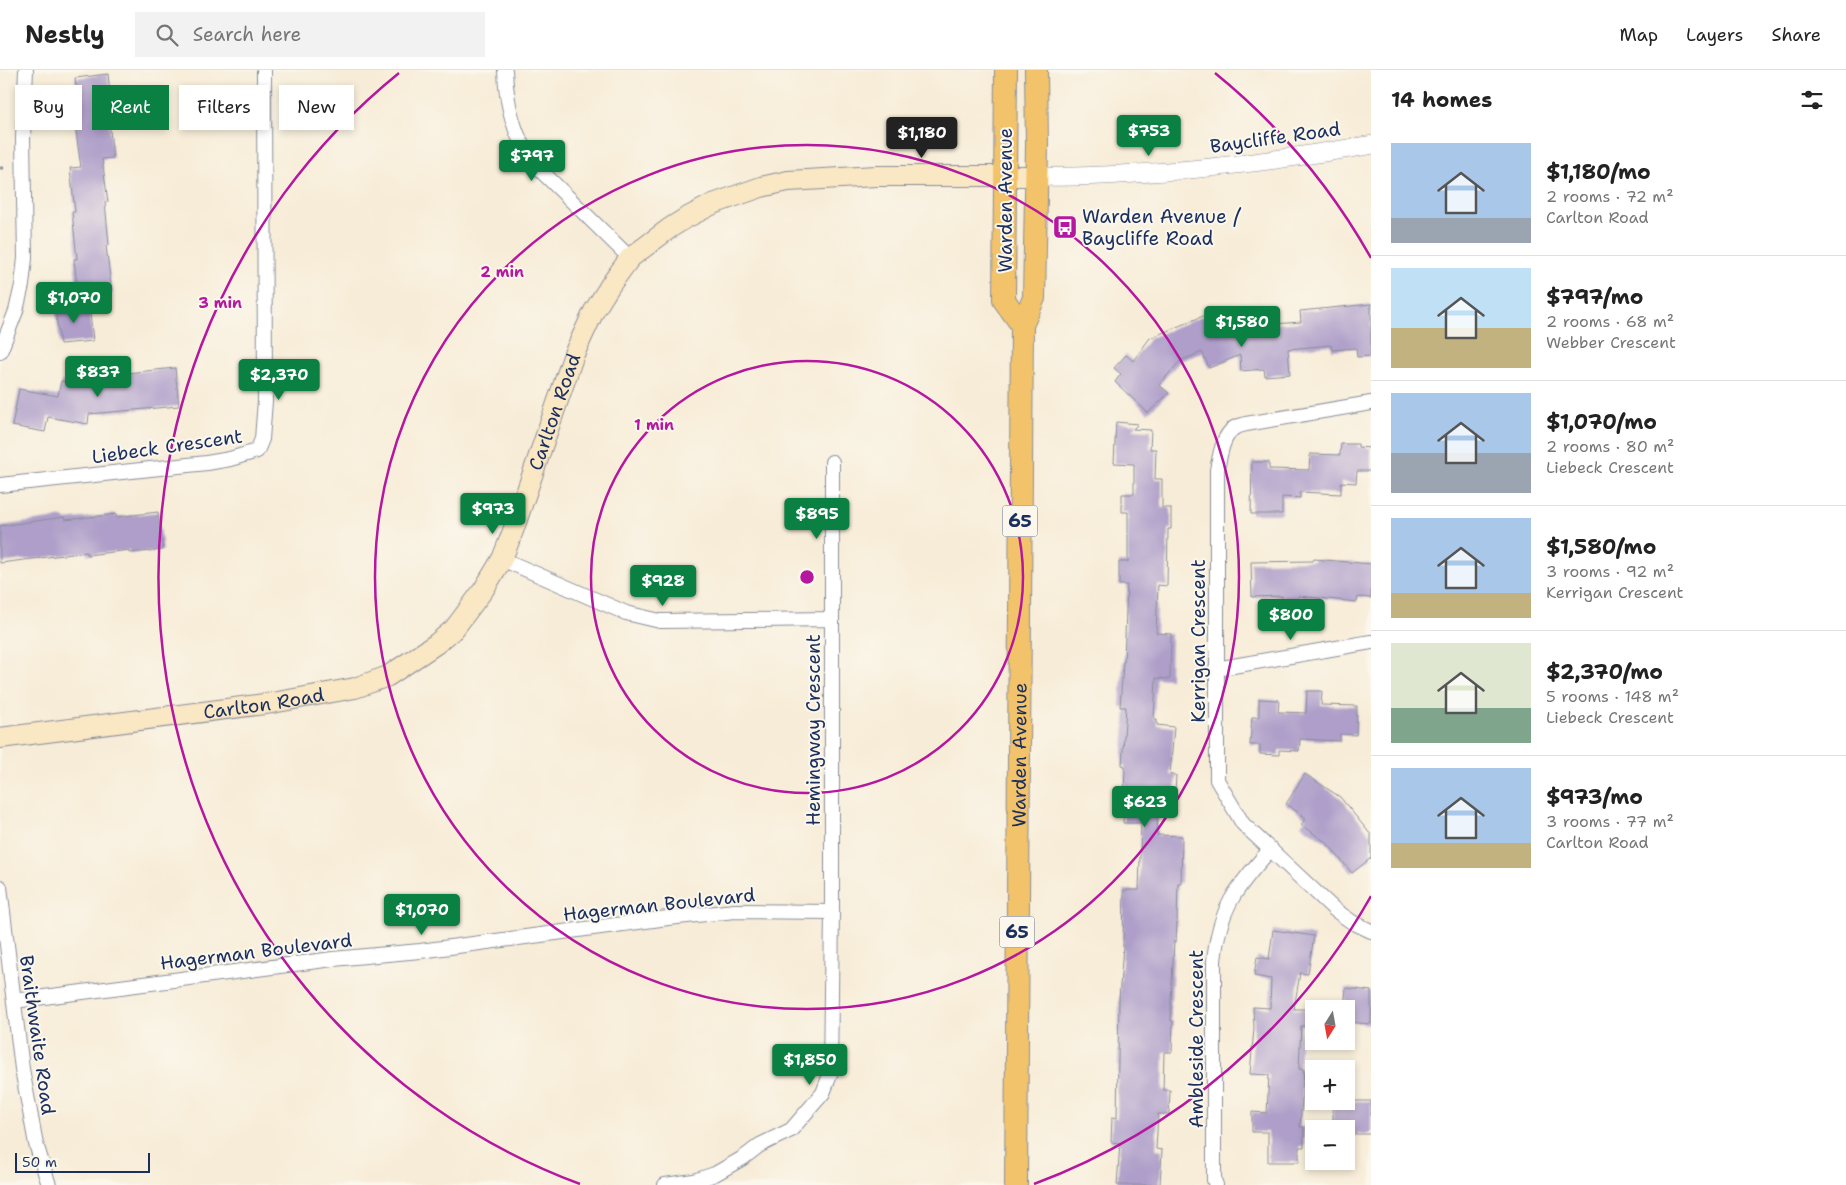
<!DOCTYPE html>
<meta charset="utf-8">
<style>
:root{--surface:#fff;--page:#f2f2f2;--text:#222;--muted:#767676;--line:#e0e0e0;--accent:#0b8043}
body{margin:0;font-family:"Shantell Sans",sans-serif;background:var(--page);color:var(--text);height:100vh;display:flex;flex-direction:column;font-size:19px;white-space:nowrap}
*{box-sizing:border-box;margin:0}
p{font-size:16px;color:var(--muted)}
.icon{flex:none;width:28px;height:28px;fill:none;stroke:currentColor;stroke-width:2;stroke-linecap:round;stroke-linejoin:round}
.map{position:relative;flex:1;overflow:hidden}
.side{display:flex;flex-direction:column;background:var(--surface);width:475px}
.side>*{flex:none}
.top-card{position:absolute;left:15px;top:15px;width:475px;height:45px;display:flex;gap:10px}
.needle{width:32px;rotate:191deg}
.controls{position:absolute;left:1305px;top:930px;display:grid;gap:10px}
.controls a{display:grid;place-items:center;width:50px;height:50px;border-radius:0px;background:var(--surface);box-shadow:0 2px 8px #0003;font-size:25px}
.scale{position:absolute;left:15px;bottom:12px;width:135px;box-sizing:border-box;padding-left:5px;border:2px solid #1b2f5e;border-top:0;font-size:14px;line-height:18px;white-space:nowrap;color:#1b2f5e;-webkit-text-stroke:4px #fbf7ec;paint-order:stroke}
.price{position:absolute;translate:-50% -42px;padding:0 11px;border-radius:5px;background:var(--accent);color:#fff;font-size:16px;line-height:32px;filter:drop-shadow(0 1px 2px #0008)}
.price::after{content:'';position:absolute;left:50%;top:30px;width:15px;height:11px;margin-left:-8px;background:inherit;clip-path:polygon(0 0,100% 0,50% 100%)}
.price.on{background:#222;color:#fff}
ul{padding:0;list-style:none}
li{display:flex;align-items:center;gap:15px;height:125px;padding:0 20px}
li+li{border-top:1px solid var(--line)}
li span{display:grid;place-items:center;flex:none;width:140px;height:100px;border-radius:0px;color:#555}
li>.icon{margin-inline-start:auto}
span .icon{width:60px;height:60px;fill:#fffc;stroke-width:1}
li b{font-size:21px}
h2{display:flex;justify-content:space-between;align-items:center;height:60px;padding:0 20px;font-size:21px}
.tag{padding:0 18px;border-radius:0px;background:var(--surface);box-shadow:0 2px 8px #0003;font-size:18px;line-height:45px}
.tag.on{background:var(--accent);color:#fff}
header{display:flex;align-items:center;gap:30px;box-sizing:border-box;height:70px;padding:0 25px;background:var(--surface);border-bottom:1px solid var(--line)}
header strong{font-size:24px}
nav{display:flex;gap:28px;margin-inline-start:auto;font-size:18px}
.search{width:350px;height:45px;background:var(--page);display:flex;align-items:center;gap:12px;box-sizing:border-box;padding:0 18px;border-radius:0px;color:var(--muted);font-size:19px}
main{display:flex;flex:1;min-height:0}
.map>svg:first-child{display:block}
.building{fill:#ae9ec9}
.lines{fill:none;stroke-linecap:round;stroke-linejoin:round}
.minor-casing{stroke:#898e9a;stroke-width:16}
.tertiary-casing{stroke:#898e9a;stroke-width:19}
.secondary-casing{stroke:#898e9a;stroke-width:22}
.primary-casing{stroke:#898e9a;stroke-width:24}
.path{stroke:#898e9a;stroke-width:3;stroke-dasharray:4 4;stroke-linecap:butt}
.minor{stroke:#fff;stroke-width:14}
.tertiary{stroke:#fff;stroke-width:18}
.secondary{stroke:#fae7c3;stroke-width:20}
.primary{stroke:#f2c36a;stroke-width:22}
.ring{fill:none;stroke:#b5179e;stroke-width:2.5}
.labels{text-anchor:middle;stroke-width:4;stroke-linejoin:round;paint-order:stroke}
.shield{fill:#fbf7ec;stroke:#5e6b89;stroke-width:1}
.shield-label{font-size:18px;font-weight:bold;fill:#1b2f5e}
.street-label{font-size:19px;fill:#1b2f5e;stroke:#fbf7ec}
.poi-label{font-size:19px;fill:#1b2f5e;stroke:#fbf7ec;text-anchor:start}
.centre{fill:#b5179e;stroke:#fbf7ec;stroke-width:2.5}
.ring-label{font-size:15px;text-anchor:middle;font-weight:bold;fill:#b5179e;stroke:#fbf7ec;stroke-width:4;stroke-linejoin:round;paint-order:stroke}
</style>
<header>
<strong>Nestly</strong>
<div class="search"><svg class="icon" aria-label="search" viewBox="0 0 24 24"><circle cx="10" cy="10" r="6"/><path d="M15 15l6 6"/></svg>Search here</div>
<nav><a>Map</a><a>Layers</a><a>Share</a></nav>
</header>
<main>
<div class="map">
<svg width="1371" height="1115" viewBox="0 0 1371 1115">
<rect width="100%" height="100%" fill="#fbf7ec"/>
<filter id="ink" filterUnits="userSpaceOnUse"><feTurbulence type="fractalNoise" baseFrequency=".02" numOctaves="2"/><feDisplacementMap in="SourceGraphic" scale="10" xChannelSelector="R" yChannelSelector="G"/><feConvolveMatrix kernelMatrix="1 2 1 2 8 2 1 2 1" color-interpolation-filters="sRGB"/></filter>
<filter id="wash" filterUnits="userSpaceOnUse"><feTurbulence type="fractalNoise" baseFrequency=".0096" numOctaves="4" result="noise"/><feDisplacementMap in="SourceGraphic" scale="20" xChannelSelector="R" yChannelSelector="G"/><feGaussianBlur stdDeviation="1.12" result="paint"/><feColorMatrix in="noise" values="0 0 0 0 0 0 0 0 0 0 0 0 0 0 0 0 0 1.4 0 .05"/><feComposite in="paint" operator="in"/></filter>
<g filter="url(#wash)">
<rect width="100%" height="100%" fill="#f7ecd7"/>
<g id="blocks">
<path class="building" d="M108,4L112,41L108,42L113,88L102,89L108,132H105L109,175L106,176L112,223L78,226L74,189H77L72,142H75L70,98L81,97L75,55L80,54L75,8Z
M89,233L93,271L60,274L55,237Z
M1371,234V286L1357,287L1356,278L1332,280L1331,275L1288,279L1290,304L1265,306L1264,299L1241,301L1240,285L1209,298L1202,282L1180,291L1159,315L1169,323L1148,343L1115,312L1121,304L1114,298L1126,285L1133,291L1150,268L1208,244L1216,262L1261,259L1260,255L1301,252L1300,241Z
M175,298L179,336L89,344L88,354L48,347L45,362L12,356L19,319L58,326L61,311L99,318L98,306Z
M1116,352L1138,354L1133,359L1151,360L1150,379H1156L1155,409H1162V438H1171V459H1168L1167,516L1158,515L1156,563L1171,564L1170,609L1156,608L1154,649H1157V655L1174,657L1170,705H1176L1175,724L1159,723L1157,765L1182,766L1181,813H1178L1177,851L1176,871H1174L1171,932V951H1173L1172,982H1164L1163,1020H1170L1169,1044H1158L1156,1079L1162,1080L1160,1115H1117L1120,1073L1111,1072L1112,1047L1117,1048L1119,930L1123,876L1124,820H1139L1141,753H1123L1125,696L1122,695L1126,637H1120L1123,592H1124L1127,515H1119V492H1128V442H1122V424H1134V394L1114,393Z
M1341,374H1358V377L1371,378V401H1357L1356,413L1341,412V424L1300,422V428L1282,427V444H1251L1252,392H1269V399L1309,400L1310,384L1340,385Z
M158,442L163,480L129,483V480L87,485V482L0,493V456L64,447L65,450L116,444V447Z
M1314,489L1371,494V528L1358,527L1357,532L1298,526V542H1282V526L1252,527L1251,492L1313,491Z
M1307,621H1322L1321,635L1357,636L1356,665L1340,664V671L1300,669L1299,681L1279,680V685L1260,684V675H1250L1252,647H1259V629L1279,630L1278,642L1306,643Z
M1305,704L1340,727L1371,765V788L1352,803L1326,772L1301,755L1306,748L1286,734Z
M1273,860L1314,866L1308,904L1300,903L1294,939H1307V956H1301L1299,999L1304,1000L1300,1057H1304V1077H1299V1092H1268V1062H1252V1042L1267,1043L1269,1005L1250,1004L1254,958L1253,937L1270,938L1271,909L1254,906L1257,887L1269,889Z
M1346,918L1371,921V954L1346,952V939H1344Z
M1333,1031H1371V1064H1346V1059H1333Z"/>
</g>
</g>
<g filter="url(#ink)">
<use href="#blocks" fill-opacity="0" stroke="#898e9a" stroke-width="1"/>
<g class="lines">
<defs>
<path id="minor" d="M505,0C506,32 514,65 532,92L630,188
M0,282L16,241L22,215L25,188L23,68L26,0
M1371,333L1246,354C1243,355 1237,356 1234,358C1222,367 1220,386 1217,400V710L1243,754L1335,840L1352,852L1371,861
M0,415L207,393L230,389L257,381L262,369L265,331L264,0
M502,489L626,543L660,551L831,549
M1216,599L1371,572
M0,817L22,999L36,1074L49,1115
M14,931L333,889L420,881L668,848L735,841L832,842
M665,1115L694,1111L715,1104L743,1088L760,1075L791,1060L823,1023L830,1005L832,842V392
M1216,1115L1214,1110V891C1219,839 1236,817 1271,779"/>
<path id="tertiary" d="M1036,106C1066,108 1097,106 1128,104C1210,100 1290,88 1371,75"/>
<g id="secondary">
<path id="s1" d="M0,668L272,633L355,618L388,606L436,574L454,559L484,519L502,489L513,461L574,284L594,241L611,214L630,188L670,158L686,148L713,134L761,117L788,111L876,106H1036"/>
</g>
<g id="primary">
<path d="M1006,0L1004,230L1022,255"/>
<path id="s2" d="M1016,1115L1022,255L1034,228L1037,75L1036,0"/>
</g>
</defs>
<use href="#minor" class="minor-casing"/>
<use href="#tertiary" class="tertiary-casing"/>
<use href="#secondary" class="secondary-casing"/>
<use href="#primary" class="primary-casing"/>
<path class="path" d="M0,98H8"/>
<use href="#minor" class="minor"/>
<use href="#tertiary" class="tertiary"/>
<use href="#secondary" class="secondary"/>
<use href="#primary" class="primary"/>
</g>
</g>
<g class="ring">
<circle cx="807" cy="507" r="216"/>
<circle cx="807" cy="507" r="432"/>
<path d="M1371 826A648 648 0 0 1 1034 1114M580 1114A648 648 0 0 1 399 3M1215 3A648 648 0 0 1 1371 188"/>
</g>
<defs>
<symbol id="bus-square" viewBox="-11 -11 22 22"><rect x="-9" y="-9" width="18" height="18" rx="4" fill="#b5179e" stroke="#fbf7ec"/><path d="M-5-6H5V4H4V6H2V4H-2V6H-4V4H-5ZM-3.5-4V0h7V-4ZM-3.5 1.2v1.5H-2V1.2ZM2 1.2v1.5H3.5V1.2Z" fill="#fff"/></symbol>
</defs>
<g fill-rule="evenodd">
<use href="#bus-square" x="1051" y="143" width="28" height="28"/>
</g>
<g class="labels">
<g class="shield">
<rect x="1002.5" y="435.5" width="35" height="31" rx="4"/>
<rect x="999.5" y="846.5" width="35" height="31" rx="4"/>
</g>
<g class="shield-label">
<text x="1020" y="457">65</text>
<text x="1017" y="868">65</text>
</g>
<g class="street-label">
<text transform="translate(1275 67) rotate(-8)" y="7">Baycliffe Road</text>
<text transform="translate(1005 130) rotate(-90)" y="7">Warden Avenue</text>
<text dy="7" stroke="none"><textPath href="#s1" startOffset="716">Carlton Road</textPath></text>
<text transform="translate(167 376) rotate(-8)" y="7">Liebeck Crescent</text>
<text transform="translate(1198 571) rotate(-90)" y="7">Kerrigan Crescent</text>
<text dy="7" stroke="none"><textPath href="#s1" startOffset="266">Carlton Road</textPath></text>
<text transform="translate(813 660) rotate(-90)" y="7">Hemingway Crescent</text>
<text dy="7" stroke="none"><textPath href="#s2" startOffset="430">Warden Avenue</textPath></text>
<text transform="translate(659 834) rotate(-6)" y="7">Hagerman Boulevard</text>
<text transform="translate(256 881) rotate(-7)" y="7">Hagerman Boulevard</text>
<text transform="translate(38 965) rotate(82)" y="7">Braithwaite Road</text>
<text transform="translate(1196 969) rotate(-90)" y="7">Ambleside Crescent</text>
</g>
<g class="poi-label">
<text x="1082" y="153">Warden Avenue /<tspan x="1082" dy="22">Baycliffe Road</tspan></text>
</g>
</g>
<circle cx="807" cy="507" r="8" class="centre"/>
<g class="ring-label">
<text x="502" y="207">2 min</text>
<text x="220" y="238">3 min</text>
<text x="654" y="360">1 min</text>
</g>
</svg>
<div class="controls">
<a><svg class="needle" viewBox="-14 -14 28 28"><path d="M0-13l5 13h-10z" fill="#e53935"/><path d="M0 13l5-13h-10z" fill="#767676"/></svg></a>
<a>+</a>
<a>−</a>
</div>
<div class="scale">50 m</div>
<b class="price" style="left:1149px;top:87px">$753</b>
<b class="price on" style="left:922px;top:89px">$1,180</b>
<b class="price" style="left:532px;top:112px">$797</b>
<b class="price" style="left:74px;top:254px">$1,070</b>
<b class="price" style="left:1242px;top:278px">$1,580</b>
<b class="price" style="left:98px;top:328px">$837</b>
<b class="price" style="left:279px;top:331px">$2,370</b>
<b class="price" style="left:493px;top:465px">$973</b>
<b class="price" style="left:817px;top:470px">$895</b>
<b class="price" style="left:663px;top:537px">$928</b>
<b class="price" style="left:1291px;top:571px">$800</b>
<b class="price" style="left:1145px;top:758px">$623</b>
<b class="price" style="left:422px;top:866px">$1,070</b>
<b class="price" style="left:810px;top:1016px">$1,850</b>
<div class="top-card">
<a class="tag">Buy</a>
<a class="tag on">Rent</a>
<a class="tag">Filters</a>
<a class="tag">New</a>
</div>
</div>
<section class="side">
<h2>14 homes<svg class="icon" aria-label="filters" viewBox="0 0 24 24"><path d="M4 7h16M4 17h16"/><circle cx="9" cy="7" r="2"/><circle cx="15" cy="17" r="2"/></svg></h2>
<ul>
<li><span style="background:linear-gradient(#a9c7e8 75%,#9aa5b1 0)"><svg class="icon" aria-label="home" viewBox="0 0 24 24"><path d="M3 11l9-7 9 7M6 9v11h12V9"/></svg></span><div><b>$1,180/mo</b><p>2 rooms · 72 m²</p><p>Carlton Road</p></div></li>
<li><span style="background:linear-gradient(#bfe0f5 60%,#c2b280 0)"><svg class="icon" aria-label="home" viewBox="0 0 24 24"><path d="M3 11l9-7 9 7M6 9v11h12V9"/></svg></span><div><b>$797/mo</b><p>2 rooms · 68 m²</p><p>Webber Crescent</p></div></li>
<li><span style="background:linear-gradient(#a9c7e8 60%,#9aa5b1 0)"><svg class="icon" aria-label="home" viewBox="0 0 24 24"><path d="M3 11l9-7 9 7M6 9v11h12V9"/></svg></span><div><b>$1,070/mo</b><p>2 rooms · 80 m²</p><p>Liebeck Crescent</p></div></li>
<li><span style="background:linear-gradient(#a9c7e8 75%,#c2b280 0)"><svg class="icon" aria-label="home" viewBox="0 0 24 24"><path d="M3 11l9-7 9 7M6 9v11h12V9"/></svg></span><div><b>$1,580/mo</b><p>3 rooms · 92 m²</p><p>Kerrigan Crescent</p></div></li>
<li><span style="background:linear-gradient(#dfe7d0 65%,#7fa58c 0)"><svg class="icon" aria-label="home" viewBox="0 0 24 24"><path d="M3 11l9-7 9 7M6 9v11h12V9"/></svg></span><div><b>$2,370/mo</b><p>5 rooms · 148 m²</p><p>Liebeck Crescent</p></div></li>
<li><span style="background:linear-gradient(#a9c7e8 75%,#c2b280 0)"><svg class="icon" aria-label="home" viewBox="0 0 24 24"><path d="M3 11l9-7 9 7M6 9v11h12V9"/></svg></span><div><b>$973/mo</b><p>3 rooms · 77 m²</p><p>Carlton Road</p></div></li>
</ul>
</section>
</main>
